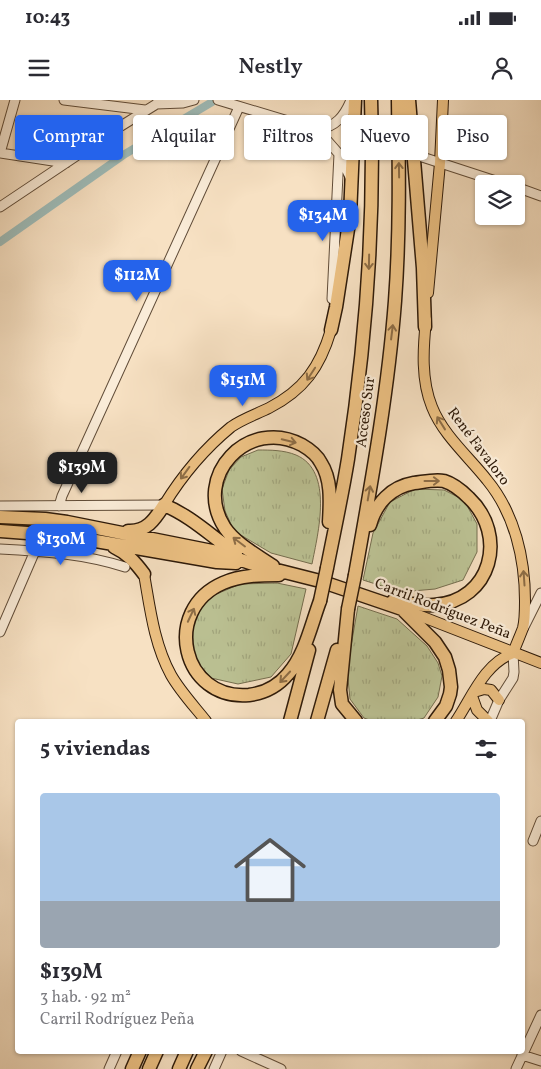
<!DOCTYPE html>
<html lang="es">
<meta charset="utf-8">
<style>
:root{--surface:#fff;--page:#f2f2f3;--text:#2b2b33;--muted:#7c7c81;--accent:#2563eb}
body{margin:0;font-family:Vollkorn,serif;background:var(--page);color:var(--text);height:100vh;display:flex;flex-direction:column;font-size:19px;white-space:nowrap}
*{box-sizing:border-box;margin:0}
p{font-size:16px;color:var(--muted)}
.icon{flex:none;width:28px;height:28px;fill:none;stroke:currentColor;stroke-width:2;stroke-linecap:round;stroke-linejoin:round}
.map{position:relative;flex:1;overflow:hidden}
.panel{position:absolute;left:15px;top:619px;width:510px;height:335px;display:flex;flex-direction:column;background:var(--surface);border-radius:5px;box-shadow:0 1px 4px #0004}
.panel>*{flex:none}
.top-card{position:absolute;left:15px;top:15px;width:511px;height:45px;display:flex;gap:10px}
.fabs{position:absolute;left:475px;top:75px;display:grid;gap:10px}
.fabs a{display:grid;place-items:center;width:50px;height:50px;border-radius:5px;background:var(--surface);box-shadow:0 1px 4px #0004;font-size:25px}
.price{position:absolute;translate:-50% -42px;padding:0 11px;border-radius:10px;background:var(--accent);color:#fff;font-size:16px;line-height:32px;filter:drop-shadow(0 1px 2px #0008)}
.price::after{content:'';position:absolute;left:50%;top:30px;width:15px;height:11px;margin-left:-8px;background:inherit;clip-path:polygon(0 0,100% 0,50% 100%)}
.price.current{background:#222;color:#fff}
ul{padding:0;list-style:none}
li{display:grid;align-content:center;gap:10px;height:265px;padding:0 25px}
li span{display:grid;place-items:center;height:155px;border-radius:5px;color:#555}
li>.icon{margin-inline-start:auto}
span .icon{width:90px;height:90px;fill:#fffc;stroke-width:1}
li b{font-size:21px}
h2{display:flex;justify-content:space-between;align-items:center;height:60px;padding:0 25px;font-size:21px}
.chip{padding:0 18px;border-radius:5px;background:var(--surface);box-shadow:0 1px 4px #0004;font-size:18px;line-height:45px}
.chip.current{background:var(--accent);color:#fff}
.status{display:flex;justify-content:space-between;align-items:center;height:35px;padding:0 25px;background:var(--surface);direction:ltr}
.status svg{height:14px;fill:currentColor}
header{display:flex;justify-content:space-between;align-items:center;height:65px;padding:0 25px;background:var(--surface);font-size:22px;font-weight:600}
.map>svg:first-child{display:block}
.grass{fill:url(#grass-tufts);stroke:#756e4f}
.lines{fill:none;stroke-linecap:round;stroke-linejoin:round}
.canal{stroke:#9ebcb9;stroke-width:8}
.minor-casing{stroke:#604c38;stroke-width:11}
.major-casing{stroke:#2e1a09;stroke-width:12}
.highway-casing{stroke:#2e1a09;stroke-width:15}
.minor{stroke:#faecd8;stroke-width:9}
.major{stroke:#ecc082;stroke-width:10}
.highway{stroke:#ecc082;stroke-width:12}
.highway-bridge-casing{stroke:#2e1a09;stroke-width:15;stroke-linecap:butt}
.highway-bridge{stroke:#ecc082;stroke-width:12}
.oneway{stroke:#8d6d46}
.labels{text-anchor:middle;stroke-width:4.5;stroke-linejoin:round;paint-order:stroke}
.street-label{font-size:15px;fill:#2e1a09;stroke:#faecd8}
</style>
<div class="status"><b>10:43</b><svg viewBox="0 0 49 12"><path d="M0 12V9h3v3zM5 12V6h3v6zM10 12V3h3v9zM15 12V0h3v12zM26 1h20v11H26zM47 4h2v5h-2z"/></svg></div>
<header><svg class="icon" aria-label="menu" viewBox="0 0 24 24"><path d="M4 6h16M4 12h16M4 18h16"/></svg>Nestly<svg class="icon" aria-label="person" viewBox="0 0 24 24"><circle cx="12" cy="8" r="4"/><path d="M4 21q1-7 8-7t8 7"/></svg></header>
<div class="map">
<svg width="541" height="969" viewBox="0 0 541 969">
<defs>
<pattern id="grass-tufts" width="24" height="20" patternUnits="userSpaceOnUse" patternTransform="scale(1.25)"><rect width="24" height="20" fill="#bcc395"/><path d="M3 7l-1-3M5 7V3M7 7l1-3M15 17l-1-3M17 17v-4M19 17l1-3" fill="none" stroke="#a2a77f"/></pattern>
</defs>
<rect width="100%" height="100%" fill="#f7e1c3"/>
<filter id="stains"><feTurbulence type="fractalNoise" baseFrequency=".004" numOctaves="4"/><feColorMatrix values="0 0 0 0 .2 0 0 0 0 .09 0 0 0 0 .02 0 0 0 .5 -.17"/></filter>
<radialGradient id="worn" r=".72"><stop offset=".6" stop-color="#630" stop-opacity="0"/><stop offset="1" stop-color="#630" stop-opacity=".3"/></radialGradient>
<path class="grass" d="M258,350C270,350 284,350 296,355C334,371 318,433 312,464L271,453L234,431L225,411L222,389L229,370L241,357Z
M415,389L444,390L464,400L477,424V452L463,480L435,489L401,492L363,480L373,433L390,402Z
M277,483L306,489L291,554L271,577L238,584L211,578L194,558L192,525L198,511L212,496L240,484Z
M358,506L397,519L427,546L438,563L442,576L438,597L424,618L414,621H372L364,618L350,599L347,569Z"/>
<g class="lines">
<path class="canal" d="M0,142L125,54L212,2"/>
<defs>
<path id="minor" d="M64,0L145,10
M218,0L318,30C336,26 344,17 351,0
M156,4L183,3L194,0
M318,30L339,54L351,79
M0,53L66,63
M0,53L15,0
M413,54L505,84
M516,87L541,96
M0,107L121,26L163,0
M332,199L339,54
M0,406L164,405
M59,406L62,396L239,7
M0,449C42,451 84,454 125,467
M524,527L541,493
M0,532L35,451
M490,621L499,600L513,578L514,572L513,553
M533,741L541,721
M241,951L281,969
M522,955L541,961
M109,969L117,951
M214,969L222,951
M516,969L541,915"/>
<path id="major" d="M428,193L440,63L443,0
M426,220C423,249 421,280 432,307C443,335 469,357 487,380C515,414 525,459 525,501C525,510 525,520 523,528C520,536 516,545 513,553C484,564 472,597 456,621
M164,405C183,374 203,350 231,327C242,319 257,314 269,308C304,290 320,267 331,230
M144,474C150,508 154,544 171,575C180,591 194,606 206,621
M405,510L541,563
M474,592L484,589L491,590L499,600
M472,596L477,610L488,621"/>
<path id="highway" d="M409,0L423,168L425,227
M331,230L336,207L350,116L355,0
M0,417L45,419L67,422L217,452L253,464L320,481L402,509L435,542L445,557L449,570L451,587L450,594L446,606L435,621
M370,425C376,403 391,387 414,383C423,382 435,379 444,381C454,384 462,391 469,398C508,435 492,501 434,505C420,506 406,503 393,501
M0,431L67,436L217,462L236,463
M128,431C147,432 155,419 164,405C191,416 212,437 236,453
M114,447C127,453 135,462 144,474
M273,466C257,455 236,444 225,428C191,376 249,316 302,345C309,349 317,355 321,363C332,380 330,403 329,422
M327,468C334,432 342,396 348,359C366,241 375,120 371,0
M279,475C261,475 241,475 223,483C161,510 182,601 249,595C265,593 278,586 288,574C305,555 311,525 320,501
M355,475C371,385 388,293 395,201C400,134 399,67 398,0
M348,509L340,590L342,604L356,621
M290,621L309,550
M317,621L337,550
M132,969L140,951
M149,969L157,951
M179,969L187,951
M197,969L206,951"/>
</defs>
<use href="#minor" class="minor-casing"/>
<use href="#major" class="major-casing"/>
<use href="#highway" class="highway-casing"/>
<use href="#minor" class="minor"/>
<use href="#major" class="major"/>
<use href="#highway" class="highway"/>
<defs>
<path id="highway-bridge" d="M320,501L327,468
M348,509L355,475"/>
</defs>
<use href="#highway-bridge" class="highway-bridge-casing"/>
<use href="#highway-bridge" class="highway-bridge"/>
</g>
<defs><path id="oneway-shaft" d="M-6 0H5M1.5-3L5.5 0L1.5 3" fill="none" stroke-width="1.6" stroke-linecap="round" stroke-linejoin="round" transform="scale(1.25)"/></defs>
<g class="oneway">
<use href="#oneway-shaft" transform="translate(399 70) rotate(-91)"/>
<use href="#oneway-shaft" transform="translate(369 162) rotate(91)"/>
<use href="#oneway-shaft" transform="translate(392 232) rotate(-83)"/>
<use href="#oneway-shaft" transform="translate(311 274) rotate(123)"/>
<use href="#oneway-shaft" transform="translate(441 323) rotate(-122)"/>
<use href="#oneway-shaft" transform="translate(289 341) rotate(14)"/>
<use href="#oneway-shaft" transform="translate(185 373) rotate(126)"/>
<use href="#oneway-shaft" transform="translate(432 381)"/>
<use href="#oneway-shaft" transform="translate(369 393) rotate(-80)"/>
<use href="#oneway-shaft" transform="translate(239 442) rotate(-143)"/>
<use href="#oneway-shaft" transform="translate(524 478) rotate(-94)"/>
<use href="#oneway-shaft" transform="translate(191 515) rotate(-65)"/>
<use href="#oneway-shaft" transform="translate(285 577) rotate(133)"/>
</g>
<g class="labels">
<g class="street-label">
<text transform="translate(365 312) rotate(-83)" y="5">Acceso Sur</text>
<text transform="translate(479 346) rotate(53)" y="5">René Favaloro</text>
<text transform="translate(443 508) rotate(21)" y="5">Carril Rodríguez Peña</text>
</g>
</g>
<rect width="100%" height="100%" filter="url(#stains)"/>
<rect width="100%" height="100%" fill="url(#worn)"/>
</svg>
<div class="fabs">
<a><svg class="icon" aria-label="layers" viewBox="0 0 24 24"><path d="M12 4l9 5-9 5-9-5zM3 14l9 5 9-5"/></svg></a>
</div>
<b class="price" style="left:323px;top:142px">$134M</b>
<b class="price" style="left:137px;top:202px">$112M</b>
<b class="price" style="left:243px;top:307px">$151M</b>
<b class="price current" style="left:82px;top:394px">$139M</b>
<b class="price" style="left:61px;top:466px">$130M</b>
<div class="top-card">
<a class="chip current">Comprar</a>
<a class="chip">Alquilar</a>
<a class="chip">Filtros</a>
<a class="chip">Nuevo</a>
<a class="chip">Piso</a>
</div>
<section class="panel">
<h2>5 viviendas<svg class="icon" aria-label="filters" viewBox="0 0 24 24"><path d="M4 7h16M4 17h16"/><circle cx="9" cy="7" r="2"/><circle cx="15" cy="17" r="2"/></svg></h2>
<ul>
<li><span style="background:linear-gradient(#a9c7e8 70%,#9aa5b1 0)"><svg class="icon" aria-label="home" viewBox="0 0 24 24"><path d="M3 11l9-7 9 7M6 9v11h12V9"/></svg></span><div><b>$139M</b><p>3 hab. · 92 m²</p><p>Carril Rodríguez Peña</p></div></li>
</ul>
</section>
</div>
